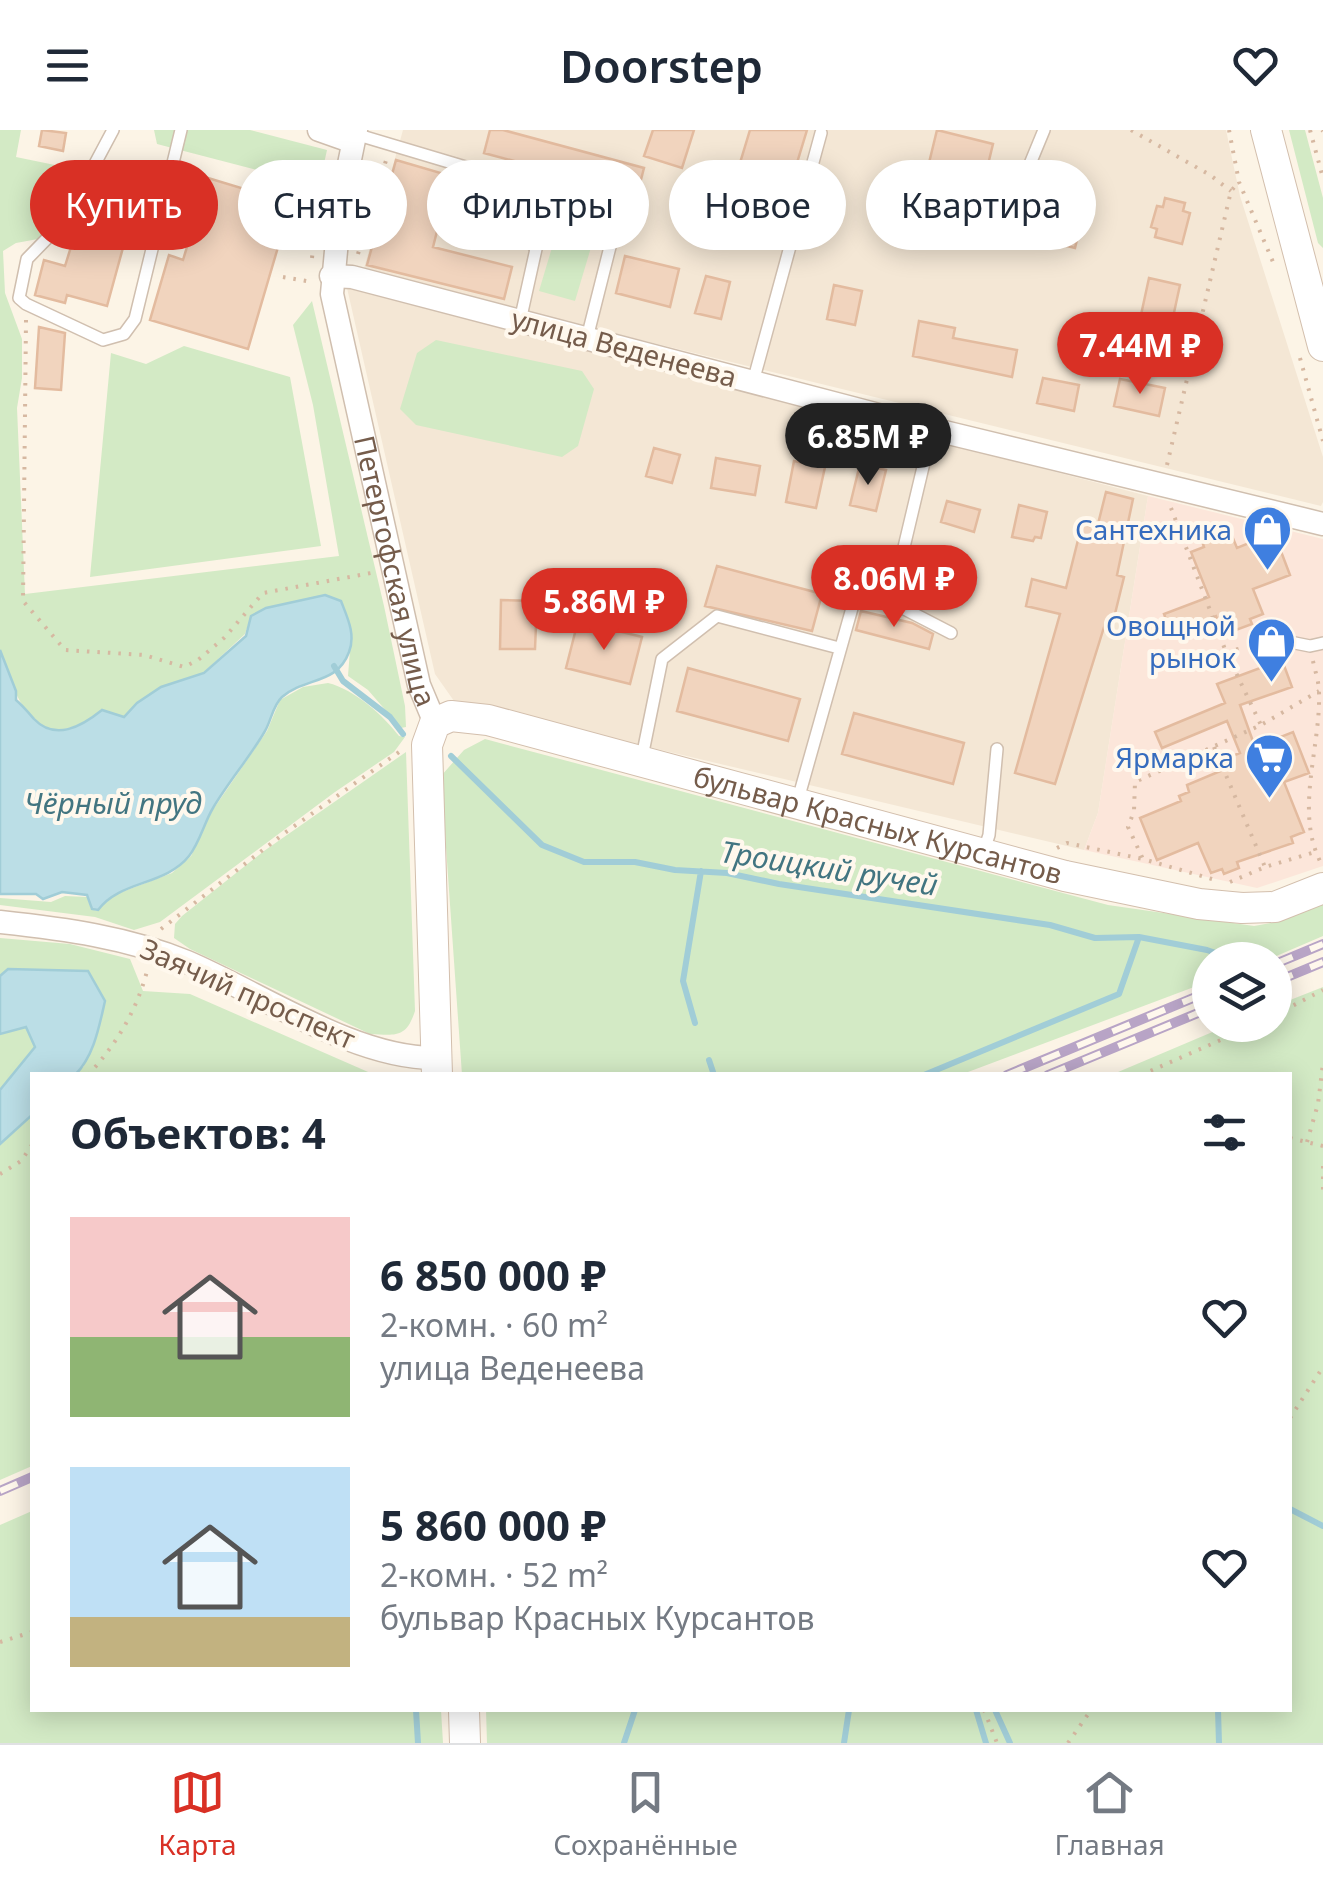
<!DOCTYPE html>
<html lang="ru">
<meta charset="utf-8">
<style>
:root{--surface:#fff;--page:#f6f6f7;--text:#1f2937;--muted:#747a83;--line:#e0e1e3;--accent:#d93025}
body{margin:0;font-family:"Noto Sans",sans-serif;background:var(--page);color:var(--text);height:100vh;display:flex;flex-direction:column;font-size:38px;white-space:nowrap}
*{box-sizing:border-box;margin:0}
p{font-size:32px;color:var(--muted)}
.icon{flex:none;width:55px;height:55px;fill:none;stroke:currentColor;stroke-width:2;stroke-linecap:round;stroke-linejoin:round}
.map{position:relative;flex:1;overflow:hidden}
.side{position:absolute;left:30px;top:942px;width:1262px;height:640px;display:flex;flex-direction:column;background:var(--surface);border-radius:0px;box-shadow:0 5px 25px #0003}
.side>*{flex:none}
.banner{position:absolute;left:30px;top:30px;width:1265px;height:90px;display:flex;gap:20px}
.controls{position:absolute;left:1192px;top:812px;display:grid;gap:20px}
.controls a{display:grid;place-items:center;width:100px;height:100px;border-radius:50%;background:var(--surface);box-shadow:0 5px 25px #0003;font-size:50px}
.price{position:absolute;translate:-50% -85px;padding:0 22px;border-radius:35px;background:var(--accent);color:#fff;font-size:32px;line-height:65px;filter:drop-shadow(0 2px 5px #0008)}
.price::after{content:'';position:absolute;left:50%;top:60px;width:30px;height:22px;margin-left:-15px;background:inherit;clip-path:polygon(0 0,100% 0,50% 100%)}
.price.selected{background:#222;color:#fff}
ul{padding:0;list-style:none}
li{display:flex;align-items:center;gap:30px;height:250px;padding:0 40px}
li span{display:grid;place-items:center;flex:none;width:280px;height:200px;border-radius:0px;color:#555}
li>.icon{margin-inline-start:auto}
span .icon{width:120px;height:120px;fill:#fffc;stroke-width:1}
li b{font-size:42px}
h2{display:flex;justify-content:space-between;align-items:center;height:120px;padding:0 40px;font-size:42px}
.pill{padding:0 35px;border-radius:45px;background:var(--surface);box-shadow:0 5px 25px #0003;font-size:35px;line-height:90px}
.pill.selected{background:var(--accent);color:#fff}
header{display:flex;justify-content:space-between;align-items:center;height:130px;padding:0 40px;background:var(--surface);font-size:45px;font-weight:600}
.tabs{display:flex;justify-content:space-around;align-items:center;height:140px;border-top:2px solid var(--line);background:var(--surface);font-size:28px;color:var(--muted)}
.tabs a{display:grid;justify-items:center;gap:5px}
.tabs .selected{color:var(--accent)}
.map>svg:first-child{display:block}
.residential{fill:#f4e7d5}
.commercial{fill:#fce6da}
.green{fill:#d3eac5}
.water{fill:#bbdee6;stroke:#a1cdd7;stroke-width:2.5}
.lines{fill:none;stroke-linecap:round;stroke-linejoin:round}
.stream{stroke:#a1cdd7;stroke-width:6}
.building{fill:#f1d4be;stroke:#e3bb9f;stroke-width:2.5}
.service-casing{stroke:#d0bfaf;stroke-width:14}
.minor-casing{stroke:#d0bfaf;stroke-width:25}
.secondary-casing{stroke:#d3bfad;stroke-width:32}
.path{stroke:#d6b8a1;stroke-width:4;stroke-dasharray:2.5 8;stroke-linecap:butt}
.service{stroke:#fff;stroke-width:11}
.minor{stroke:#fff;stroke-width:22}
.secondary{stroke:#fff;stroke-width:30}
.rail-casing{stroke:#b8a4c6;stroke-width:10}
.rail{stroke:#fff8ed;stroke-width:6;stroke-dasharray:19;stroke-linecap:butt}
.labels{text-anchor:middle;stroke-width:8;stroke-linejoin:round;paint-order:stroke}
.street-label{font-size:28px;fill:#755c4b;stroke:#fff8ed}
.shop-label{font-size:28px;fill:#366cbe;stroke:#fff8ed;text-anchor:end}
.water-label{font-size:30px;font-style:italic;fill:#427581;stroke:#fff8ed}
</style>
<header><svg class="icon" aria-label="menu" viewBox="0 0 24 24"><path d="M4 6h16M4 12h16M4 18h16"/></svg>Doorstep<svg class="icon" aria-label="heart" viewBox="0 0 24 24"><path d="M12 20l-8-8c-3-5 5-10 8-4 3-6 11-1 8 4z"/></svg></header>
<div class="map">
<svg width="1323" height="1613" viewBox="0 0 1323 1613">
<rect width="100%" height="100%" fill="#fcf4e6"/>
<path class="residential" d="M403,0H1226L1240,66L1323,327V372L1321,376L363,142Z
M347,158L1148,366L1098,683L1084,720L454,571L435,544Z"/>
<path class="commercial" d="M1148,366L1323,409V736L1257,758L1084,720L1098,683Z"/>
<path class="green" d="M0,0H21L16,27L84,41L38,109L16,113L3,121L5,163L22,209V248L17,278L25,464L339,426L313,275L293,195L312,171L384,476L405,576L406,597L401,598L368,560L348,546L350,520L251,486L245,504L203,543L161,557L137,573L124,587L102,580C37,630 18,575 0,520Z
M154,0H250L327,20L319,56L157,14Z
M1289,0H1305L1323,68V118L1318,113Z
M559,94L595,104L575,171L539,161Z
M436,210L582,241L594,259L578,316L562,327L416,295L400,279L417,223Z
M184,216L290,247L321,416L90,447L111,223L146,234Z
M328,553C354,559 384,586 399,606L405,607L394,622L335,662L160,792L134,800L95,787L0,775V768L51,772L65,766L87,767L91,779L97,781L114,765L172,743L191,726L212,681L267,601L280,570L303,557Z
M485,609L1108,775L1254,796L1281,791L1323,774V806L1267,830H1210V851L960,945H462L441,646L464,620Z
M406,622L415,881C406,909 395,905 370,904L190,819L174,808L175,794L182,786L264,721Z
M0,808L70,814L130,829L143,861L190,864L375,945H75L84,936L73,840L8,839L0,846Z
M1323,857V1613H487L486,1580H1290V945H1111L1229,895H1275V876Z
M26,897L35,917L0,960V904Z
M32,985V1336L0,1350V1014Z
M32,1381V1580H441L443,1613H0V1395Z"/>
<path class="water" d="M325,465L341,471C347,487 356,504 349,522C337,555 305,547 282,567C273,575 271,591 265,601C250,627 229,651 213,678C204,693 200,712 189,726C165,756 120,750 98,780L92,779L87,765L62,762L43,769L36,764H0V520L16,561V570C23,576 28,582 34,589C55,611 81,597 102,580L124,587L137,573L161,557L204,543L246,506L251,486L266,478Z
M8,839L88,841L105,871C99,897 94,926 75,945H32V985L0,1014V960L35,917L26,897L0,904V846Z"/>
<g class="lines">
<path class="stream" d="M334,536L343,551L390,587L403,604
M451,626L542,715L584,732H635L675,740L727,743L779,754L1050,795L1095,808L1139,807L1207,820L1236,830
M695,893L683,851L701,741
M709,930L714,945
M924,945L1119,864L1139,807
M1290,1379L1323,1396
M416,1580L418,1613
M976,1580L986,1613
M995,1580L1010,1613
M1218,1580L1219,1613
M624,1613L635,1580
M844,1613L849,1580"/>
</g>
<path class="building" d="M42,0L66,3L63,21L39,16Z
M490,0H503L644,38L637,65L595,53L583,90L548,79L559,43L484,23Z
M653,0H694L682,38L644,26Z
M750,0H807L772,115L720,99Z
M937,0L993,14L976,84L920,70Z
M396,30L451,46L433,117L512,137L504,169L367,135Z
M208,48L291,73L248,219L150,190L169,125L183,130Z
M49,54L70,59L60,79L44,75Z
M1041,68L1084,81L1075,118L1034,108Z
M1165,68L1185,73L1183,81L1190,83L1182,114L1155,107L1157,99L1151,97L1157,76L1163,77Z
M76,101L124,114L107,176L67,165L65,173L35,165L44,130L65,136Z
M625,126L679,139L670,177L616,163Z
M706,146L730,152L721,189L695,183Z
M1149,148L1180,155L1170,201L1139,194Z
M834,155L862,161L855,195L827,189Z
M919,191L955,198L953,208L1017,220L1012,247L913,226Z
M39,197L65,203L61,260L35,258Z
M1043,248L1079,255L1074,281L1037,273Z
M1120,249L1165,258L1159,286L1114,276Z
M654,318L680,325L672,353L646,346Z
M716,328L760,336L755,365L711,358Z
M794,331L825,337L816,378L786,372Z
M860,334L886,340L876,381L850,375Z
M1106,362L1133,369L1117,445L1124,447L1112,496L1105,494L1055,654L1015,643L1060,484L1026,476L1032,449L1066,458L1082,394L1097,398Z
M947,371L980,380L974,402L941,392Z
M1019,375L1047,382L1041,408L1035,407L1033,411L1012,407Z
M1274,403L1290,445L1253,459L1263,484L1250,489L1252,494L1236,500L1234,495L1221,500L1216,486L1171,503L1164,484L1209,467L1191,422L1204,417L1202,411L1217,405L1220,411L1232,406L1237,418Z
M717,436L822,464L812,501L705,476Z
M501,470L537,471L535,519H500Z
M861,481L912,493L933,504L929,519L856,500Z
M578,491L642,507L630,554L566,538Z
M1282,530L1292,557L1240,575L1255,617L1293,602L1309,643L1284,652L1304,702L1291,707L1293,713L1237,732L1239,738L1224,744L1222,739L1211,743L1198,713L1157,730L1140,688L1181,671L1179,666L1189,662L1187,655L1230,637L1227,628L1240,623L1227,591L1162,618L1155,602L1225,573L1217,554Z
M688,538L800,569L788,611L677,581Z
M854,583L964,613L953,654L842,624Z"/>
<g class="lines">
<defs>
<path id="service" d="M113,0L65,90L27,129L19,168L26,174L103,210L124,204L135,189L181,0
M355,4L479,41L468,79L518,97L536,119L520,191
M1018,63L1044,0
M587,208L613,105
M753,252L821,3
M891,472L932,299
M1261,522L1290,512L1310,516L1323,513
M641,632L662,529L717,486L839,518
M797,673L854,471L891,472L951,503
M983,723L989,705L997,619"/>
<g id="minor">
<path d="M319,0L353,12"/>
<path id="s1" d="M356,0L340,78L332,164L419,555L435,593"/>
<path d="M331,146L352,147L932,299L1323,394"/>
<path d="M0,792C64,799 127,807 187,832C262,864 355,929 436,928"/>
</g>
<g id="secondary">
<path d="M1266,0L1323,216"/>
<path id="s2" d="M437,945L427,615L435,593L451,586L488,590L1065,746L1199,774L1242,778L1275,777L1323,758"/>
<path d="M464,1580L465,1613"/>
</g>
</defs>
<use href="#service" class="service-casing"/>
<use href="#minor" class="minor-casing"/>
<use href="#secondary" class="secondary-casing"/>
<path class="path" d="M1131,0L1210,45L1231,61
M1229,0L1239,52L1273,132
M1310,0L1323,48
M1322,0L1323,1
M358,124L387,27
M312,128L314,108
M283,147L312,152
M26,190L23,471L65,520L144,525L184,537L198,530L224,508L263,463L371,443
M1300,228L1323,311
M1167,335L1231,61L1239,52
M1171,378L1226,522L1261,595
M1226,522L1246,517
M1313,531C1315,541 1319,552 1319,562C1321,617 1294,682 1321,733
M1214,617L1265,737
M1057,718L1067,713L1143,729
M1212,749L1143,729L1128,697L1134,681L1135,652L1261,595L1319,561
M1230,752L1265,737L1315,722
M161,799L286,702L402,620
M1275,885L1323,860
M88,945C116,915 137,880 147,841
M1141,945L1255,895
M1290,1008L1323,1016
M1307,1012L1318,974L1323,933
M1323,1036V1066
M0,1044L21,1031L32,1015
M1290,1288L1323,1237
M0,1512L32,1502
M984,1580L997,1613
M1068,1613L1091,1580"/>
<use href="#service" class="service"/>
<use href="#minor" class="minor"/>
<use href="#secondary" class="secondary"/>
<defs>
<path id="rail" d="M1275,834L1323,814
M1275,852L1323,832
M1007,945L1210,861
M1048,945L1210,878
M0,1361L32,1347"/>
</defs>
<use href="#rail" class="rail-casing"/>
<use href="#rail" class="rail"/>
</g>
<defs>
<symbol id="shop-pin" viewBox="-11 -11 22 30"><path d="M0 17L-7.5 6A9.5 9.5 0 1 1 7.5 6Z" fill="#3f7fe0" stroke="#fff8ed"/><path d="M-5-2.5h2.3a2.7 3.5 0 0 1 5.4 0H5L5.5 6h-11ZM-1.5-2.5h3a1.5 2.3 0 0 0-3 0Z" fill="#fff"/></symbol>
<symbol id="supermarket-pin" viewBox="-11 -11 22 30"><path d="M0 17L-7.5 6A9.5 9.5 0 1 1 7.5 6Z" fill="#3f7fe0" stroke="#fff8ed"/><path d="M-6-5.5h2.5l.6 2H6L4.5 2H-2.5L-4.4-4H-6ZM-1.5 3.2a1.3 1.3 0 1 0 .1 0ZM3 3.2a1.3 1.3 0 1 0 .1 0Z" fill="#fff"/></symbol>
</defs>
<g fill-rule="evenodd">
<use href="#shop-pin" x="1240" y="372" width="55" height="75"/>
<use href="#shop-pin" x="1244" y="484" width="55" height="75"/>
<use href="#supermarket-pin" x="1242" y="600" width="55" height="75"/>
</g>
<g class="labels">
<g class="street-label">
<text transform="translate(624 218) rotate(15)" y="10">улица Веденеева</text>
<text dy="10" stroke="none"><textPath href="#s1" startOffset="450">Петергофская улица</textPath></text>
<text dy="10" stroke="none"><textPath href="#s2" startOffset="812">бульвар Красных Курсантов</textPath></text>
<text transform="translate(248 864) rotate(24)" y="10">Заячий проспект</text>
</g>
<g class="shop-label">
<text x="1232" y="410">Сантехника</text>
<text x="1236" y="506">Овощной<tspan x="1236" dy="32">рынок</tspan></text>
<text x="1234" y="638">Ярмарка</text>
</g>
<g class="water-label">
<text x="113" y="684">Чёрный пруд</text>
<text transform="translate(829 739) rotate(9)" y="10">Троицкий ручей</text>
</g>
</g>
</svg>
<div class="controls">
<a><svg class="icon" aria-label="layers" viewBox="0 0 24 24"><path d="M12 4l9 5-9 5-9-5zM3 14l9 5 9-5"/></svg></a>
</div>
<b class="price" style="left:1140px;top:267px">7.44M ₽</b>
<b class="price selected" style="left:868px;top:358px">6.85M ₽</b>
<b class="price" style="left:894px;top:500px">8.06M ₽</b>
<b class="price" style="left:604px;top:523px">5.86M ₽</b>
<div class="banner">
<a class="pill selected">Купить</a>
<a class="pill">Снять</a>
<a class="pill">Фильтры</a>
<a class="pill">Новое</a>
<a class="pill">Квартира</a>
</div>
<section class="side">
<h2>Объектов: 4<svg class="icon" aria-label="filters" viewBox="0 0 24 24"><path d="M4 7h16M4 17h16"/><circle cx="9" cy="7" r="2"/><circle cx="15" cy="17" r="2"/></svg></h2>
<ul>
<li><span style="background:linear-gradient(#f6c9c9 60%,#8fb573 0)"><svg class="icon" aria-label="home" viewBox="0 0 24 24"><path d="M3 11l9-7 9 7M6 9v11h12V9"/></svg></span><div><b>6 850 000 ₽</b><p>2-комн. · 60 m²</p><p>улица Веденеева</p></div><svg class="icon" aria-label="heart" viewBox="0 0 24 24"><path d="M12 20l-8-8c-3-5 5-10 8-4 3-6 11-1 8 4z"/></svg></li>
<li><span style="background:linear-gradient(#bfe0f5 75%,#c2b280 0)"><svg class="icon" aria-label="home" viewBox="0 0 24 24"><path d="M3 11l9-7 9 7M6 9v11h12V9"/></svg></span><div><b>5 860 000 ₽</b><p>2-комн. · 52 m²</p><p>бульвар Красных Курсантов</p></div><svg class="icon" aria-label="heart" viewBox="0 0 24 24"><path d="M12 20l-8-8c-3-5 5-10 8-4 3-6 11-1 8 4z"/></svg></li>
</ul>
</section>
</div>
<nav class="tabs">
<a class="selected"><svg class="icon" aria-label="map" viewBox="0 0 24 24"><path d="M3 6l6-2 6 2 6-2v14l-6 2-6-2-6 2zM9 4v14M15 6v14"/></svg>Карта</a>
<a><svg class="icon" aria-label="saved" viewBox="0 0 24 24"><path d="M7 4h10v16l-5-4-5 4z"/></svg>Сохранённые</a>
<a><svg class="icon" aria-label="home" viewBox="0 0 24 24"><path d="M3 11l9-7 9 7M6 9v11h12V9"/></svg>Главная</a>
</nav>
